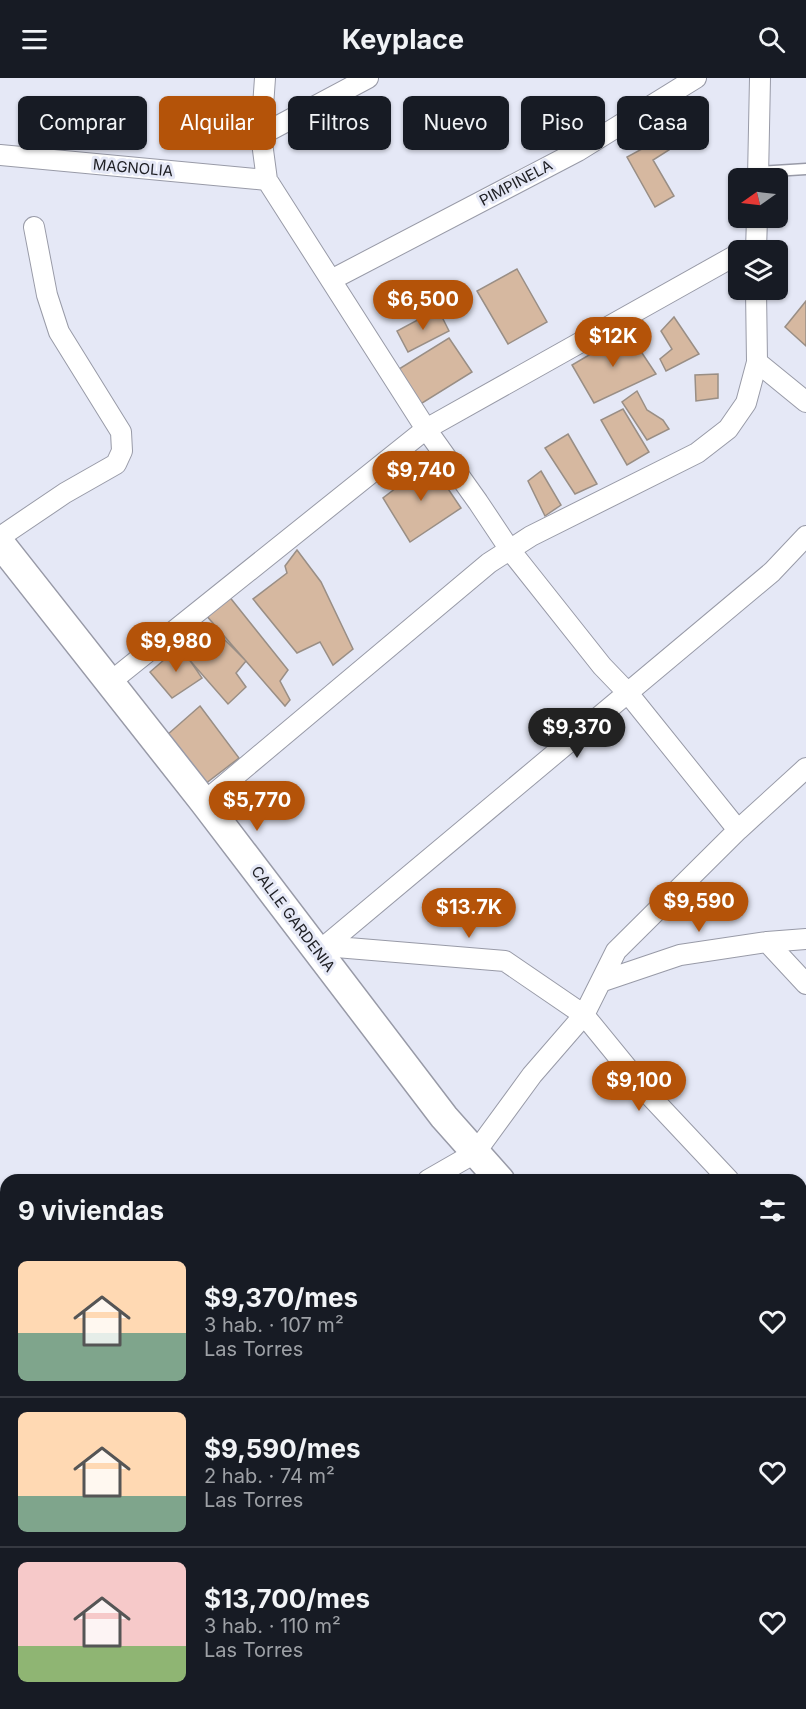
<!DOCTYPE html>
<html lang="es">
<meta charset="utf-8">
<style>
:root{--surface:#171b24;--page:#20242c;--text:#f1f3f6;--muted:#9ea1a6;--line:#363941;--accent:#b45309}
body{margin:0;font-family:Inter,sans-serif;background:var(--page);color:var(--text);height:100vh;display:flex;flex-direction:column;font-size:22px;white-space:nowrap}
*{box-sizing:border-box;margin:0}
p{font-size:20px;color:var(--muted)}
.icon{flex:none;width:33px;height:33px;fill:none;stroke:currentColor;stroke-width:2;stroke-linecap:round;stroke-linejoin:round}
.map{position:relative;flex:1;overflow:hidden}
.drawer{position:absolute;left:0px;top:1096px;width:807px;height:536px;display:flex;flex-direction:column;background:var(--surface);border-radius:18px 18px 0 0;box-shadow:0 2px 4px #0004}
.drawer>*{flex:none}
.guide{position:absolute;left:18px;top:18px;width:771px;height:54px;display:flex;gap:12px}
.needle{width:39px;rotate:256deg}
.buttons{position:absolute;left:728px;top:90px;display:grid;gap:12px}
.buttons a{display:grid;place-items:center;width:60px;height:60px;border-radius:9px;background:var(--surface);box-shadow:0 2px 4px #0004;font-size:30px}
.price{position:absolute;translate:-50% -51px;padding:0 14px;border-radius:21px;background:var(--accent);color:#fff;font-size:20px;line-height:39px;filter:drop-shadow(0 2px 3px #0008)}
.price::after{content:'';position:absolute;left:50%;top:36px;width:18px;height:14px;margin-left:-9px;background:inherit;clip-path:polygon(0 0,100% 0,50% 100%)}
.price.on{background:#222;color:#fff}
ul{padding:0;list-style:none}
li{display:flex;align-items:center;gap:18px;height:150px;padding:0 18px}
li+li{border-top:2px solid var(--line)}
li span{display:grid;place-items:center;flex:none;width:168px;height:120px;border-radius:9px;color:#555}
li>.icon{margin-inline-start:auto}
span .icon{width:72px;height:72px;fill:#fffc;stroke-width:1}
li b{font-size:26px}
h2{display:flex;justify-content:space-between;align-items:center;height:72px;padding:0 18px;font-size:26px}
.chip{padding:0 21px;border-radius:9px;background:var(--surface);box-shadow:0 2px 4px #0004;font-size:21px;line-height:54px}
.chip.on{background:var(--accent);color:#fff}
header{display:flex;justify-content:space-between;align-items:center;height:78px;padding:0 18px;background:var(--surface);font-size:27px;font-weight:700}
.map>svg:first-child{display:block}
.building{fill:#d6b8a0;stroke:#998e85;stroke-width:1.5}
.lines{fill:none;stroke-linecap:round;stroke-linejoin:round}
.lane-casing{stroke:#989aa7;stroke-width:13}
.street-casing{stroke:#989aa7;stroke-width:22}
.secondary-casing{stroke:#989aa7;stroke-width:31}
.lane{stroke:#fff;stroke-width:10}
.street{stroke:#fff;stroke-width:20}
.secondary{stroke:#fff;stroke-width:28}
.labels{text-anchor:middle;stroke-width:6;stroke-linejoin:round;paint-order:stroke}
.street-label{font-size:15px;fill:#202126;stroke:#e5e8f6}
</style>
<header><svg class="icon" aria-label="menu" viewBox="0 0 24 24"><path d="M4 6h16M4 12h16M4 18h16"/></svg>Keyplace<svg class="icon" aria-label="search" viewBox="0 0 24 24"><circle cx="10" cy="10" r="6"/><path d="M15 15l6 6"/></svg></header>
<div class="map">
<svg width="806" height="1631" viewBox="0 0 806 1631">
<rect width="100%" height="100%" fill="#e5e8f6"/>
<path class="building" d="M662,53L669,72L653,82L674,118L655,129L627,79L642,71L645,63Z
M517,191L547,244L508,266L477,213Z
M806,223V268L785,249Z
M438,231L449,253L408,274L397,253Z
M674,239L699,276L666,293L660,281L672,271L661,253Z
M628,254L656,296L594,325L572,287Z
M449,260L472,294L419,327L399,291Z
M718,296V320L696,323L695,297Z
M637,313L647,332L663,342L669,351L647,362L622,324Z
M623,331L649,374L627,387L601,342Z
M568,356L597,406L575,416L545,370Z
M430,384L461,430L410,464L383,420Z
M541,393L561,427L545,438L528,403Z
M297,472L321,504L353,571L333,587L320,564L297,575L253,521L287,495L285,488Z
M228,517L288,592L280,603L290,622L285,628L205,536Z
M213,550L246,583L236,595L246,609L228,626L186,578Z
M180,568L202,600L172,620L150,594Z
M200,628L239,680L205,706L167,657Z
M806,1311V1344L801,1349V1315Z"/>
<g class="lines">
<defs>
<path id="lane" d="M758,94L806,91"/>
<path id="street" d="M265,0L261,57L267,102L426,351L478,424L510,472L602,588L627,614L738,752
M261,57L368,0
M0,77L267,102
M758,100L760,0
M756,172L757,140
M331,202L578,73L696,0
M757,284L806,324
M0,459L65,415L116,386L122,373L121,354L59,254L47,217L34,149
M109,605L426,351L738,176
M204,724L489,485L531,458L697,375L728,351L746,325L757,284L756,212
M767,864L806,906
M324,868L505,883L584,937L651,1019L729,1102
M318,874L772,494L806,458
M603,903L680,877L767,864L806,861
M428,1102L475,1075L532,997L584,937L616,873L738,752L806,690
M801,1180L806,1185
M0,1288L6,1284
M0,1482L6,1478
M801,1502L806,1497
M338,1626L339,1631
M541,1626L546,1631
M756,1626L761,1631
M665,1631L670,1626"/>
<path id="secondary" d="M0,465L204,724L444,1039L500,1102
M801,1443L806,1449"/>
</defs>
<use href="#lane" class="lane-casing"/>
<use href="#street" class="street-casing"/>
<use href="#secondary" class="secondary-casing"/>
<use href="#lane" class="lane"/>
<use href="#street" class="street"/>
<use href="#secondary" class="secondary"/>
</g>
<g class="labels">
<g class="street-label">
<text transform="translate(133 90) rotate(5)" y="5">MAGNOLIA</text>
<text transform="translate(516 105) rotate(-28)" y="5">PIMPINELA</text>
<text transform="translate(293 841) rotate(53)" y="5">CALLE GARDENIA</text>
</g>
</g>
</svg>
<div class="buttons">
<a><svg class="needle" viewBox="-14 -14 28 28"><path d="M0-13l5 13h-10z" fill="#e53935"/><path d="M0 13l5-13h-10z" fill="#9ea1a6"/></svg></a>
<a><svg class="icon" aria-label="layers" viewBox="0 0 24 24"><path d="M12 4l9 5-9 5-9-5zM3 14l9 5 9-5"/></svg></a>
</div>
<b class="price" style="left:423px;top:253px">$6,500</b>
<b class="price" style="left:613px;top:290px">$12K</b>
<b class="price" style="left:421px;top:424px">$9,740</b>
<b class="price" style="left:176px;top:595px">$9,980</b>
<b class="price on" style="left:577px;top:681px">$9,370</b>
<b class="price" style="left:257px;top:754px">$5,770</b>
<b class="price" style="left:699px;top:855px">$9,590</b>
<b class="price" style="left:469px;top:861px">$13.7K</b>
<b class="price" style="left:639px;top:1034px">$9,100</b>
<div class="guide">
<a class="chip">Comprar</a>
<a class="chip on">Alquilar</a>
<a class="chip">Filtros</a>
<a class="chip">Nuevo</a>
<a class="chip">Piso</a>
<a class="chip">Casa</a>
</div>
<section class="drawer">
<h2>9 viviendas<svg class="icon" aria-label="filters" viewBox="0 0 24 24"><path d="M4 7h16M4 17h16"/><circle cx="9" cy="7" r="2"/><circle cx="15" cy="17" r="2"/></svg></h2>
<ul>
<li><span style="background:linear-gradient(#ffd9b3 60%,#7fa58c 0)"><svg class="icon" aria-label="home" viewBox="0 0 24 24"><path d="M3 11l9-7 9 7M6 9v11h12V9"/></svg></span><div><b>$9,370/mes</b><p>3 hab. · 107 m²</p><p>Las Torres</p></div><svg class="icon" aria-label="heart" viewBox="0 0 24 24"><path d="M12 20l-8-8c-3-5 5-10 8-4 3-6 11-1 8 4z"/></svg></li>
<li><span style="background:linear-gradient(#ffd9b3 70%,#7fa58c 0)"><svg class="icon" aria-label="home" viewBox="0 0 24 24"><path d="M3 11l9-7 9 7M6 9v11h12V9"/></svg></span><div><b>$9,590/mes</b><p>2 hab. · 74 m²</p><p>Las Torres</p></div><svg class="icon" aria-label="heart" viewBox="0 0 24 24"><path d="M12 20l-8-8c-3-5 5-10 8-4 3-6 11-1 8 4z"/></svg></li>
<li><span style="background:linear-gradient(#f6c9c9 70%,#8fb573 0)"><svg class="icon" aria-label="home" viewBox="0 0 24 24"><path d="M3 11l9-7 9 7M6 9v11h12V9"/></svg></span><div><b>$13,700/mes</b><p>3 hab. · 110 m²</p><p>Las Torres</p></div><svg class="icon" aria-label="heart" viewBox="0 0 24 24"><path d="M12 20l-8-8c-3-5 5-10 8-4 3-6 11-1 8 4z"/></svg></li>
</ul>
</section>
</div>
